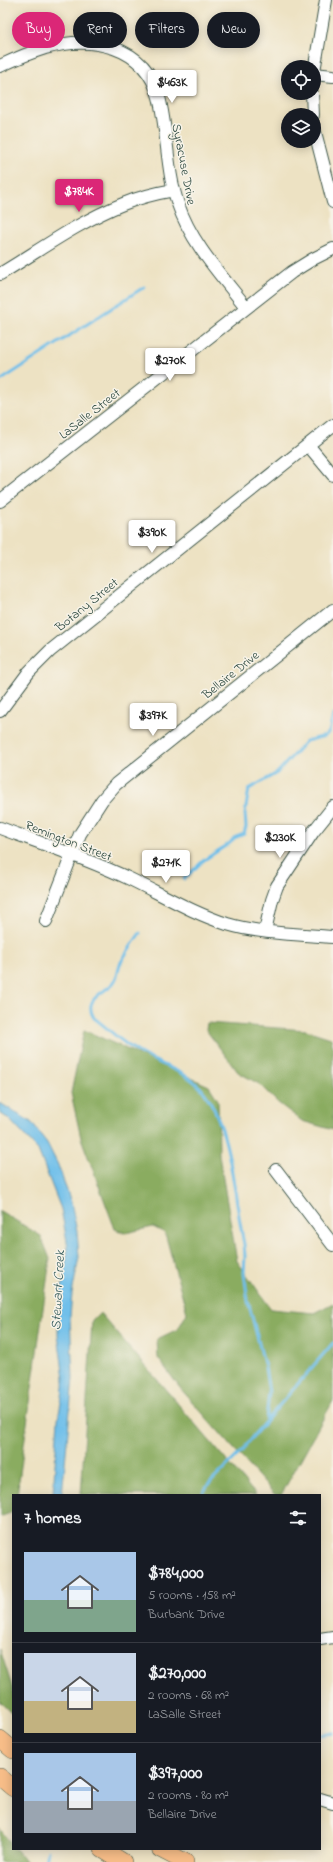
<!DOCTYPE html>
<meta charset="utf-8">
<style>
:root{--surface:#171b24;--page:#20242c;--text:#f1f3f6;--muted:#9ea1a6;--line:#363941;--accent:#db2777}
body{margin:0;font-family:"Indie Flower",sans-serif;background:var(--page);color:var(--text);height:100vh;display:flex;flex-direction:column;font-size:15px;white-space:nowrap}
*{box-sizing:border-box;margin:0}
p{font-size:13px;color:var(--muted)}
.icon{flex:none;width:22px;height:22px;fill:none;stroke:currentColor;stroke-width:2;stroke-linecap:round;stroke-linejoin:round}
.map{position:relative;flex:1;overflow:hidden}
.drawer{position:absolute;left:12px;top:1494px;width:309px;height:356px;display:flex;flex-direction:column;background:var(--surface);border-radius:0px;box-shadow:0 2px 10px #0003}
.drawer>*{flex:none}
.guide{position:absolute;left:12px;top:12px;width:309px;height:36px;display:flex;gap:8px}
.fabs{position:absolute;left:281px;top:60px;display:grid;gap:8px}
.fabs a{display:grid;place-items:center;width:40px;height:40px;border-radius:50%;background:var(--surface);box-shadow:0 2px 10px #0003;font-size:20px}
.price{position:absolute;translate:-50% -34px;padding:0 9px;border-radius:4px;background:#fff;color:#222;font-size:13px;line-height:26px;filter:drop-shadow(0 1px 2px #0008)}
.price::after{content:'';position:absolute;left:50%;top:24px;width:12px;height:9px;margin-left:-6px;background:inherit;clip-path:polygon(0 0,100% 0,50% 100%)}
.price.on{background:var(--accent);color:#fff}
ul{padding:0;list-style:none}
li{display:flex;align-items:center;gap:12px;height:100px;padding:0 12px}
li+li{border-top:1px solid var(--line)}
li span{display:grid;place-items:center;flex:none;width:112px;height:80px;border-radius:0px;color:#555}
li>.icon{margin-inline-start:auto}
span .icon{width:48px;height:48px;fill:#fffc;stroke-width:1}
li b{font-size:17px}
h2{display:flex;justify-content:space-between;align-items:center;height:48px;padding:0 12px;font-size:17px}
.tag{padding:0 14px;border-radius:18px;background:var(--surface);box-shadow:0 2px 10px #0003;font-size:14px;line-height:36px}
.tag.on{background:var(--accent);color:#fff}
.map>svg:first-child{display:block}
.forest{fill:#8aac61;stroke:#54744a}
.water{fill:#6fbfea;stroke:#477e8f}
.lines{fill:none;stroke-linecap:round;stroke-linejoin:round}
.stream{stroke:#6fbfea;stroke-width:3}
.minor-casing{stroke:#3e5649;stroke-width:14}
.highway-casing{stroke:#3e5649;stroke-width:18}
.minor{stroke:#fff;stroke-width:12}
.highway{stroke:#f7bd88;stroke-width:17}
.labels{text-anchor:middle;stroke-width:3;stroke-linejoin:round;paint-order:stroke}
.street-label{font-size:13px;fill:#1f3d34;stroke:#f7f3e8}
.water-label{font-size:14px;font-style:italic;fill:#2f5758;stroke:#f7f3e8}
</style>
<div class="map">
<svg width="333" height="1862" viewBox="0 0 333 1862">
<rect width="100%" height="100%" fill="#f7f3e8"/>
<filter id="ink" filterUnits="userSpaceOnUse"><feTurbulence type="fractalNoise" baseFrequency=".025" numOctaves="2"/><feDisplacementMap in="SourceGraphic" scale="8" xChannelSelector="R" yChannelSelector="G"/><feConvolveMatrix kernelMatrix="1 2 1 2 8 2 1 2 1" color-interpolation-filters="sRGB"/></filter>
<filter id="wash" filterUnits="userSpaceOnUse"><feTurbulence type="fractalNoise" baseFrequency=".012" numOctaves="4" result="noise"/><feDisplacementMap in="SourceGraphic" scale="16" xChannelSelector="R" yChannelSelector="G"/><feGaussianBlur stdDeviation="0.9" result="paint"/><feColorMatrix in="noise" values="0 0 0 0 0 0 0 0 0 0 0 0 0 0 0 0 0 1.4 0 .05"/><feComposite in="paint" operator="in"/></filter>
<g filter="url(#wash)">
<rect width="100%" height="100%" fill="#ede2c3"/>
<path class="forest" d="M207,1023L306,1030L331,1038L333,1048V1130L302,1121L277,1102L259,1084L238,1072L206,1030Z
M84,1030L209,1086L218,1100L219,1155L237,1261L271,1309L314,1313L333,1303V1401L281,1495H275L180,1388L158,1358L157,1339L178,1329L187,1313L165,1233L153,1227L125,1233L115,1229L81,1138L71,1093Z
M0,1211L41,1236L50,1259L17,1495H13V1512L0,1517Z
M100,1313L256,1495H81L92,1321Z
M0,1649L13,1690V1715L0,1702Z
M0,1829L13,1846V1849H16L26,1862H0Z"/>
<path class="water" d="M0,1103L31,1122L47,1143L58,1165L71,1202L77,1232L79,1257L72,1294L70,1317L73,1378L62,1495H53L58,1419L62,1397L64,1378L58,1335V1314L68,1247L61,1209L38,1150L8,1118L0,1114Z"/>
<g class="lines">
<path class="stream" d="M0,381L144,287
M184,879L204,860L230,843L234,838L244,834L246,827L245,813L249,789L277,773L306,741L325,736L329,732L333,715
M140,933C133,943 126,953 120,964C118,970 118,977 114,982C106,993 82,998 94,1018C109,1029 123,1044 140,1053C159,1065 190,1072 204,1092C232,1130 234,1199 244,1244L245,1256L244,1273L248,1301L265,1367L269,1392L266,1421
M202,1495L208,1485L243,1450L253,1436L333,1343
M320,1735L333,1733
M46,1862L48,1850"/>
</g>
</g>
<g filter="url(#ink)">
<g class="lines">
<defs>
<path id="minor" d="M0,66C15,59 29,53 45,48C91,35 145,45 159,97C168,132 166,170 178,204C191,243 221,275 246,307
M314,71L326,0
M314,74L333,76
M312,93L313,115
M314,128L333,202
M0,274C40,250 80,221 123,204C140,197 157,193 174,190
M308,445L333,475
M0,501L292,272L313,259L333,249
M0,711L29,672L50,651L333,425
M0,828C44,844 88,859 130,879C163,895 193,913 227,924C261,934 298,934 333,937
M46,921L80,834L102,800L116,784L333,610
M265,931L272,900L277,886L313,832L333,807
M276,1170L333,1245
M320,1639L333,1637
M320,1799L333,1803"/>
<path id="highway" d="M0,1739L13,1750
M0,1777L13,1788
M102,1849L123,1862
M160,1849L185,1862"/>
</defs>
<use href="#minor" class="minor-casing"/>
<use href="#highway" class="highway-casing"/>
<use href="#minor" class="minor"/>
<use href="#highway" class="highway"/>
</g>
</g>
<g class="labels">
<g class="street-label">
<text transform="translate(185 164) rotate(79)" y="5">Syracuse Drive</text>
<text transform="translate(89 413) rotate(-38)" y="5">LaSalle Street</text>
<text transform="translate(86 604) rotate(-39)" y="5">Botany Street</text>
<text transform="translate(230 674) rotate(-39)" y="5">Bellaire Drive</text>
<text transform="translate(69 840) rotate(21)" y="5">Remington Street</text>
</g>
<g class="water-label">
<text transform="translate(57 1290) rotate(-87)" y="5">Stewart Creek</text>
</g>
</g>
</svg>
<div class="fabs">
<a><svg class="icon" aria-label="locate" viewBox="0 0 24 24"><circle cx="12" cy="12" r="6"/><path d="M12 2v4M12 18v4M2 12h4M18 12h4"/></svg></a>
<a><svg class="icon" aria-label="layers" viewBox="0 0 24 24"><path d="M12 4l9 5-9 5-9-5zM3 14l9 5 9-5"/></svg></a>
</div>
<b class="price" style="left:172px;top:104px">$463K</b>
<b class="price on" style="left:79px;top:213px">$784K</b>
<b class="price" style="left:170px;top:382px">$270K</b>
<b class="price" style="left:152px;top:554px">$390K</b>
<b class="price" style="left:153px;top:737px">$397K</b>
<b class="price" style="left:280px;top:859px">$230K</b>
<b class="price" style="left:166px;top:884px">$271K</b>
<div class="guide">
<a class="tag on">Buy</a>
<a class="tag">Rent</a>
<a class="tag">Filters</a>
<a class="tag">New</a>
</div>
<section class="drawer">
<h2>7 homes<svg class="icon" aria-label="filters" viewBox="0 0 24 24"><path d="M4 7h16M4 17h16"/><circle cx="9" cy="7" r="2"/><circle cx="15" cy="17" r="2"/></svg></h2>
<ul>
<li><span style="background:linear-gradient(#a9c7e8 60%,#7fa58c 0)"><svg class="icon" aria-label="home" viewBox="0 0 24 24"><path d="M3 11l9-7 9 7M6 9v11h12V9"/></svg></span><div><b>$784,000</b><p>5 rooms · 158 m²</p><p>Burbank Drive</p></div></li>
<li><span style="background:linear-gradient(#c9d6e8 60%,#c2b280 0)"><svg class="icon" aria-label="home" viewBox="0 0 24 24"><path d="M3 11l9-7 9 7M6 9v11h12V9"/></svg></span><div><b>$270,000</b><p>2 rooms · 68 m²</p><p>LaSalle Street</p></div></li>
<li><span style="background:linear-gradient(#a9c7e8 60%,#9aa5b1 0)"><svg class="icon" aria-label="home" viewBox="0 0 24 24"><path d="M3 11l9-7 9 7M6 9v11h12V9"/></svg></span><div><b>$397,000</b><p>2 rooms · 80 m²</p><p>Bellaire Drive</p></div></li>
</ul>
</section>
</div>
